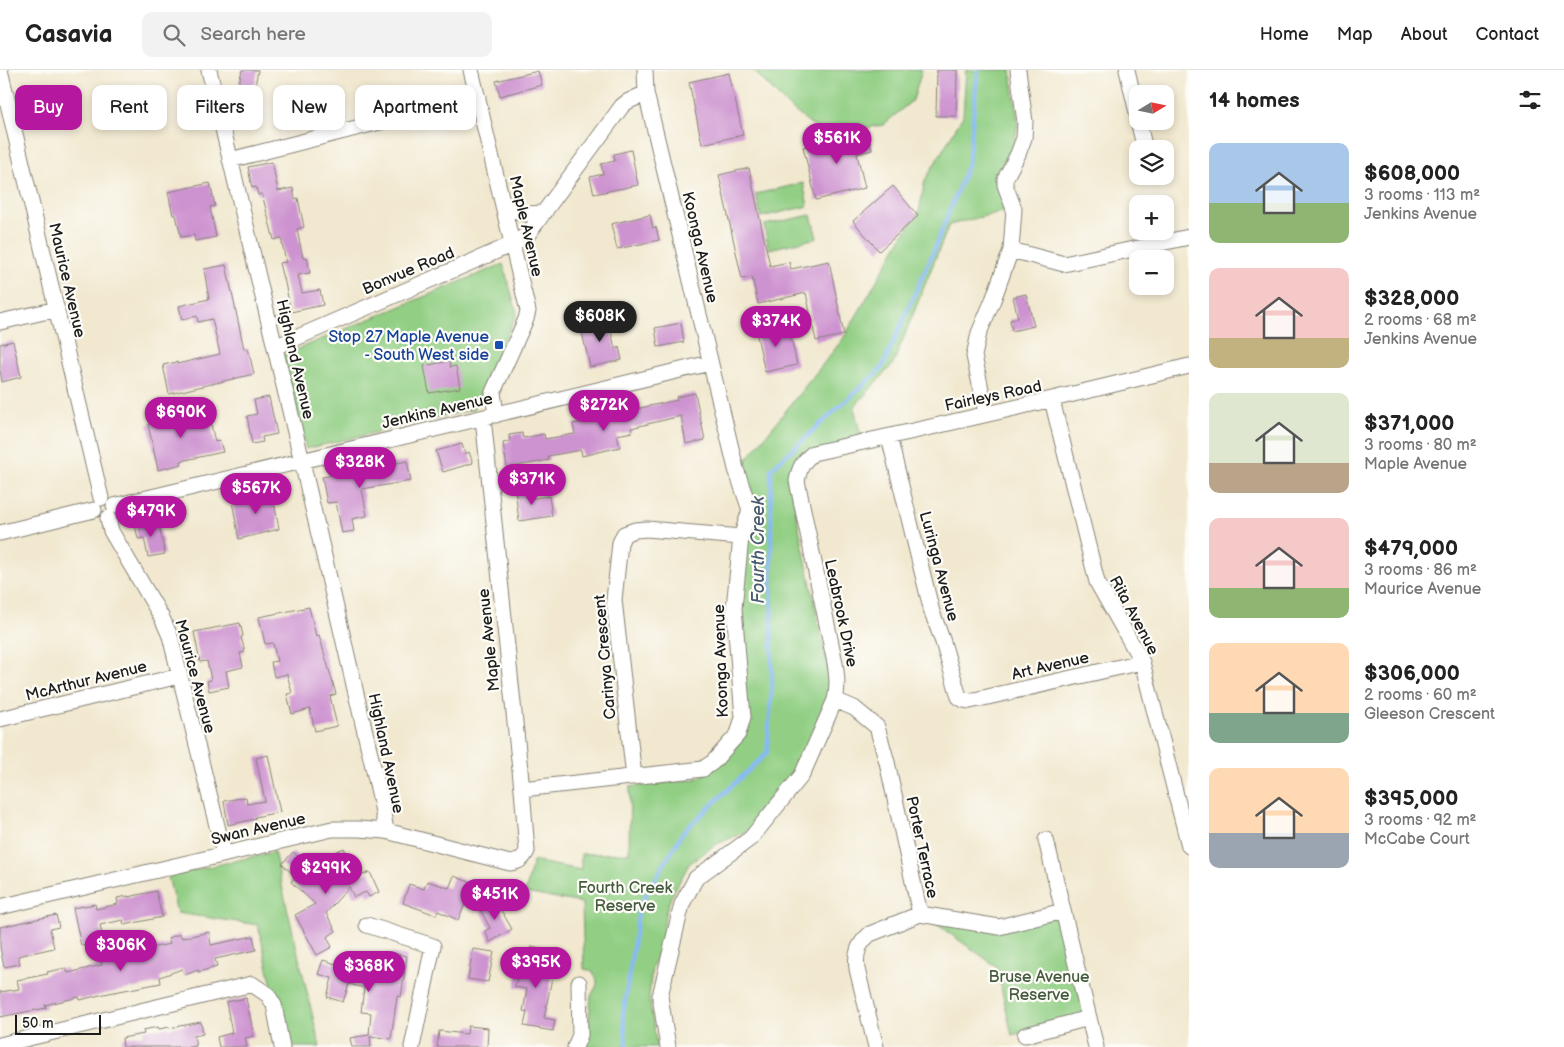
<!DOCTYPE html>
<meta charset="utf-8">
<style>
:root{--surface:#fff;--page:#f2f2f2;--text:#222;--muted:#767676;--line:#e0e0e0;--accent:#b5179e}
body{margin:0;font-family:"Balsamiq Sans",sans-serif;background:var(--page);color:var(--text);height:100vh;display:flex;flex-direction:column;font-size:19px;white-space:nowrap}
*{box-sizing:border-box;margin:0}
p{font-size:16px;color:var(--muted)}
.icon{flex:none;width:28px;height:28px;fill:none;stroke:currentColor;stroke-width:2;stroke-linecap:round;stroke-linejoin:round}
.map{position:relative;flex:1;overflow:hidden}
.sheet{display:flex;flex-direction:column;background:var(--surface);width:375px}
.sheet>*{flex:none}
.guide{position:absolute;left:15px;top:15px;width:475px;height:45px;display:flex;gap:10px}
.needle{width:32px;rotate:80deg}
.fabs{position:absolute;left:1129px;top:15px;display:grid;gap:10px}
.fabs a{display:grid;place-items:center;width:45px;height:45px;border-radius:10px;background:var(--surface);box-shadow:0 2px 8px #0003;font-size:25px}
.scale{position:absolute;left:15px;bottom:12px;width:86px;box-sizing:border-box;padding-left:5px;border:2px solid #1c1c1c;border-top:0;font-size:14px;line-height:18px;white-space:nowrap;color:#1c1c1c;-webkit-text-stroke:4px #fdfcf7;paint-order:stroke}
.price{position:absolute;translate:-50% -42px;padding:0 11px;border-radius:18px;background:var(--accent);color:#fff;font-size:16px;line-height:32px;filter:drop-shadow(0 1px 2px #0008)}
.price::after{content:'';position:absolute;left:50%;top:30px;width:15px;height:11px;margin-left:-8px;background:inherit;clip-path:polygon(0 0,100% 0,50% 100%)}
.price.on{background:#222;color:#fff}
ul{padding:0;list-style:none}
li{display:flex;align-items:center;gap:15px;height:125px;padding:0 20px}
li span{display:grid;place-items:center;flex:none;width:140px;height:100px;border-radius:10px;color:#555}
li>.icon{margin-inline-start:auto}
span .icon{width:60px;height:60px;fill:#fffc;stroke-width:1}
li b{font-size:21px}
h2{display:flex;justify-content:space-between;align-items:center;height:60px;padding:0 20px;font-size:21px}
.pill{padding:0 18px;border-radius:10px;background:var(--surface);box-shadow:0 2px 8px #0003;font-size:18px;line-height:45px}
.pill.on{background:var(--accent);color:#fff}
header{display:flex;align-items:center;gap:30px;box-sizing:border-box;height:70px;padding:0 25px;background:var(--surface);border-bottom:1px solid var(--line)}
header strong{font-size:24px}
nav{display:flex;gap:28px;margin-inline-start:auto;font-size:18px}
.search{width:350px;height:45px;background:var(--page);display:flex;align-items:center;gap:12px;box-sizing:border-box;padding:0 18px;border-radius:10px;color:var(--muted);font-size:19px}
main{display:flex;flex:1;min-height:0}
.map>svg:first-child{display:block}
.green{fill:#92cf84;stroke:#577650}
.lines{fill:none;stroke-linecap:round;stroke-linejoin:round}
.stream{stroke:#87b9f4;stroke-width:4}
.building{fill:#cd93d0}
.minor-casing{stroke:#868276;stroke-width:17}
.minor{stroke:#fff;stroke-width:15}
.transit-dot{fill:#1a4fb4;stroke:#fdfcf7;stroke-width:2}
.labels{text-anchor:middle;stroke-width:4.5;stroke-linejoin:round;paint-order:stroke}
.street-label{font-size:16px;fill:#1c1c1c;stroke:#fdfcf7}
.transit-label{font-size:16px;fill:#164399;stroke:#fdfcf7;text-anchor:end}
.park-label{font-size:16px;fill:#455b40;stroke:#fdfcf7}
.water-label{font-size:18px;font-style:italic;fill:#475b72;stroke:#fdfcf7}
</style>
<header>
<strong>Casavia</strong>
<div class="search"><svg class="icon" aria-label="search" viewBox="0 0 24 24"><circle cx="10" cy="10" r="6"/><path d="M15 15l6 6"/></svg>Search here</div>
<nav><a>Home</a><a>Map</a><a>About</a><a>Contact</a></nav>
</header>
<main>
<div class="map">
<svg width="1189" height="977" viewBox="0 0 1189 977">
<rect width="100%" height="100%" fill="#fdfcf7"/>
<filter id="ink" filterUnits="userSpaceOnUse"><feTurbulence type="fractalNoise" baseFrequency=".02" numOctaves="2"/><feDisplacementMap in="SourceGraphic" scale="10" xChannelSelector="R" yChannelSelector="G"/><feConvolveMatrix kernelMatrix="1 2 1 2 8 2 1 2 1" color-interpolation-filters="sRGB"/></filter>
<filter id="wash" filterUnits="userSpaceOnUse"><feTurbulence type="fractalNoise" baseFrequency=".0096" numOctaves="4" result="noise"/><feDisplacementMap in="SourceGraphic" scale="20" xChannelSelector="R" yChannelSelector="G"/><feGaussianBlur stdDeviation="1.12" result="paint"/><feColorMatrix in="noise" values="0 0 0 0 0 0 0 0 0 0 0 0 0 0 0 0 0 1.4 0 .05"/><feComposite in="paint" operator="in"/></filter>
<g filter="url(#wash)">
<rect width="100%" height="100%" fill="#f1e8cf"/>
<path class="green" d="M753,0H922L913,30L883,55L825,65L789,37Z
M966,0H1011L1018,52L1014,74L1000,100L997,103L996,108L1005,141L949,155L893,294L854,337L862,371L800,387C788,395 789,402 790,414L830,607V624L799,704L763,748L747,761L715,775L689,794L671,827L665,844L663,868L660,881L652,897L649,928L657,977H587L591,926L597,915V910L592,901L584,899L582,833L525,823L533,791L581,800V784L629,783L630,717L696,709L723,693L744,665L734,538L749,439L736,399L744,393L843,269L905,162L919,142L925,110L963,46Z
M803,113L808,136L761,147L756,124Z
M811,145L817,168L769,179L764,155Z
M503,194L517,243L473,339L306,379L283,285Z
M274,782L320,977H286L258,855L177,843L168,806Z
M1061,845L1085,945L1012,965L996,896L929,849L1000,861Z"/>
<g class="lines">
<path class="stream" d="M627,977L623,945L639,837L683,762L767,683L772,614L771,399L882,298L934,180L968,94L978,0"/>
</g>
<g id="blocks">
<path class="building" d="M242,0H258L255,16L239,13Z
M937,0H957L956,46H936Z
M538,1L542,15L500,26L496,11Z
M729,3L743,65L702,74L689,12Z
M867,61L872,80L857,84L865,118L816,130L803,77Z
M631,80L638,115L594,124L590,107L603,104L601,94L615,91L614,84Z
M272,92L278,121L293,118L295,129L298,128L304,157L297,159L303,188L307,187L310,203L298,205L302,223L320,220L323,235L291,242L284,208L283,209L279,193L286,192L281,168L274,170L262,124L258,125L256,117L252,118L248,97Z
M749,98L770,196L789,192L791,199L829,191L844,265L816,271L806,223L758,234L752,207L742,209L719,105Z
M210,113L215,136L210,137L216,167L195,171L194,165L181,167L176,145H173L168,122Z
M893,116L918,146L879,181L853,151Z
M650,145L653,158L656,157L659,170L617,179L611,154Z
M226,195L244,279L248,278L254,304L169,324L163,295L177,292V294L220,284L212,249L198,252L197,246L182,250L179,236L209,229L204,199Z
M1026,224L1034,256L1012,261L1010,250L1018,248L1013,227Z
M608,247L615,279L619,277L622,290L590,297L580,254Z
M681,253L684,272L658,277L655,258Z
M788,254L797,295L765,302L756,261Z
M13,271L21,307L2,312L0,300V274Z
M449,291L450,297L456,296L460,318L429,323L424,296Z
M695,323L705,370L686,374L681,346L631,358L632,362L617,365L620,377L582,386L581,380L548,386L549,390L507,398L503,373L510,371L509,365L522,363L523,368L544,364L545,369L575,364L573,354L588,351L587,344L597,342V344L612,341L613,344L677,330L676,327Z
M269,327L277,364L262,367L263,372L252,374L247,346L257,344L254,330Z
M167,330L172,351L197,345L198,352L210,350L215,372L220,371L223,382L181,391L182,394L158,400L148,354L160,351L156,333Z
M462,374L465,384L469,382L473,393L443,402L436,381Z
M407,391L411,411L362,419L367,446L352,449L354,461L342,463L336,432L327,433L322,407L350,402L349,399L377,394V397Z
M527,417L529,429L549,426L552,446L519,451L515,419Z
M272,420L279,459L239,469L232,431L249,428L248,425Z
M158,450L165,484L148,487L144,468L138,469L135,455Z
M309,537L316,566L319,565L336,624L330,626L337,656L315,661L310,639L292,644L287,624L292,623L287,604L274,607L271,592L277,591L273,573L265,574L259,547Z
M240,553L243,566L241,567L245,582L240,583L243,597L226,601L229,617L209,621L207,611L211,610L207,591L200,592L194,562Z
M268,685L280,742L255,747V749L228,755L224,731L246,727L247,734L265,731L256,688Z
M344,778L358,807L370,802L379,822L369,827L366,822L354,827L349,817L326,843L336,861L327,867L332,877L317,885L295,845L315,834L291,812L295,806L282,794L293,782L324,810L338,793L333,783Z
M454,806L474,814L458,850L438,841L436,845L403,833L409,814L424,819L427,811L449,818Z
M156,821L162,847L124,855L123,850L100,855L104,872L81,876L73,838L95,834L96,839L118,834L117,828L128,826V827Z
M495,830L512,859L490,872L485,861L490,858L480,839Z
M56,845L59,857L50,859L54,878L18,886L20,894L4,897L0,877V857Z
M209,862L211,875L253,866L256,880L215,889L217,897L198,902V900L185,905L182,899L160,907L161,913L104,924L80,930L79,927L45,935L46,938L0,947V922L19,919L17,910L48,904L47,902L66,898L68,903L102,895L100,885L115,882L116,885L170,874L168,868L180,864L182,868Z
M531,877L551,881L546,906L552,908L544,948L555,950L553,961L524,956L527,942L523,941L527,919L515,917L518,900L527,901Z
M473,879L494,882L488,912L468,909Z
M391,883L407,886L401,927L397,926L391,969L370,966L371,977H352L350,968L369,965L371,943L361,942L364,918L349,914L343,932L327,927L332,908L318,904L323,890L342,896L344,889L364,895L362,902L388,905Z
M246,928L254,966L245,968L247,977H219L217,967L232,963L226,932Z
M201,952L203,964L194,966L196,976L190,977H123L122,968L144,964L143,960L158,957L159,959L169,957V958Z
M468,956L488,958L487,977H437L439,961L467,964Z"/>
</g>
</g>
<g filter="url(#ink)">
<use href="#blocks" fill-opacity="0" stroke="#868276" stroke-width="1"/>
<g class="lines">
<defs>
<path id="minor" d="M0,0L101,428
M209,0L300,383L381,731L386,761
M471,0L528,241L526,249L493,322L496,345
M1127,0L1138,47
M1138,51L1145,79
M230,90L478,27
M503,133C519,144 526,146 545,142
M1011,180L1064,194L1189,167
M0,252L57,239
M275,277L513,174L528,164L622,36L627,32L646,23
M1052,330L1097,512L1142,592L1189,776
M986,343L974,286L979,263L993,230L1011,180L1014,139L1005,115V109L1018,84L1024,68L1025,52L1018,0
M889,367L932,542L943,572L959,627L964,630L970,631L1142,592
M114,436L710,293
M108,448L111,461L162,548L170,566L224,784
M0,463L94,440
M835,630L854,638L877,657L887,692L920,844L870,864C858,874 855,884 857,899L876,977
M0,649L179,606
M634,707L614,530L620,473L624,464L635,460L647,459L741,467
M522,719L703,699L713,692L738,664L743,647L734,538L741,467L750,440L736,399L646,23L645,0
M1046,770L1096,977
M0,837L332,759H359L386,761L510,793C519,792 523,789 527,781L522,719L483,348
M920,844L999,857L1063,841
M367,855L433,876L412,977
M1025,965L1089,948
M0,975L252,914L268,925L274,935L282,977
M575,977L580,965L579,913
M668,977L660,926L682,834L696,808L751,768L802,705L835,630C838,617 837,607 835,593L797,411C800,396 802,393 813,383C939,356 1064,327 1189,296"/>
</defs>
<use href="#minor" class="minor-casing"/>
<use href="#minor" class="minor"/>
</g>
</g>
<rect class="transit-dot" x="494" y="270" width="10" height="10" rx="2.5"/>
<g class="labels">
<g class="street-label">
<text transform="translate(527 156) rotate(77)" y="6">Maple Avenue</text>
<text transform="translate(701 177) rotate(77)" y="6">Koonga Avenue</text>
<text transform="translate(408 200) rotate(-23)" y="6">Bonvue Road</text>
<text transform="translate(68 210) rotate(77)" y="6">Maurice Avenue</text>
<text transform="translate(296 289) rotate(77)" y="6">Highland Avenue</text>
<text transform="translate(993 325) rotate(-12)" y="6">Fairleys Road</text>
<text transform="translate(437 340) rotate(-13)" y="6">Jenkins Avenue</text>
<text transform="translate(940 496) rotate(75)" y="6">Luringa Avenue</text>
<text transform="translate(842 543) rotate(78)" y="6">Leabrook Drive</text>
<text transform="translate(1135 545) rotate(62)" y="6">Rita Avenue</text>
<text transform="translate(488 570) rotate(-96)" y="6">Maple Avenue</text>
<text transform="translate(604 587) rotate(-95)" y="6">Carinya Crescent</text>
<text transform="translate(720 591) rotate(-92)" y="6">Koonga Avenue</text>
<text transform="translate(1050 595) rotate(-13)" y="6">Art Avenue</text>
<text transform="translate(196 606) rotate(75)" y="6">Maurice Avenue</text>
<text transform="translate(86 610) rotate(-14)" y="6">McArthur Avenue</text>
<text transform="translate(387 683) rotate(78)" y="6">Highland Avenue</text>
<text transform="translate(258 758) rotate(-13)" y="6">Swan Avenue</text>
<text transform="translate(923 777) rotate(78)" y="6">Porter Terrace</text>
</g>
<g class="transit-label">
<text x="489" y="272">Stop 27 Maple Avenue<tspan x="489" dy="18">- South West side</tspan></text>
</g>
<g class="park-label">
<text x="625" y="823">Fourth Creek<tspan x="625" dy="18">Reserve</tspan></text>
<text x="1039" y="912">Bruse Avenue<tspan x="1039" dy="18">Reserve</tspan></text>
</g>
<g class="water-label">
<text transform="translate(758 480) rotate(-90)" y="6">Fourth Creek</text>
</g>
</g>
</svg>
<div class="fabs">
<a><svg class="needle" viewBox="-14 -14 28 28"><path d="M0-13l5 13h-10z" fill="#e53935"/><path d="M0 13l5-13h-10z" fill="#767676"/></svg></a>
<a><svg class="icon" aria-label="layers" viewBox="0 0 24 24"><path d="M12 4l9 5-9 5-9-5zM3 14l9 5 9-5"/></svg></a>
<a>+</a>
<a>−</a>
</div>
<div class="scale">50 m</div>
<b class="price" style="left:837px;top:95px">$561K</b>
<b class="price on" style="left:600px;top:273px">$608K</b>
<b class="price" style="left:776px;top:278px">$374K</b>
<b class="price" style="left:604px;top:362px">$272K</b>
<b class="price" style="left:181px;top:369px">$690K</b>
<b class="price" style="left:360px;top:419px">$328K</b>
<b class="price" style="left:532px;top:436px">$371K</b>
<b class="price" style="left:256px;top:445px">$567K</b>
<b class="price" style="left:151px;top:468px">$479K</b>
<b class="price" style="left:326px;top:825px">$299K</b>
<b class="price" style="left:495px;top:851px">$451K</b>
<b class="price" style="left:121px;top:902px">$306K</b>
<b class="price" style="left:536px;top:919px">$395K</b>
<b class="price" style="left:369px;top:923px">$368K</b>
<div class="guide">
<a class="pill on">Buy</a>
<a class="pill">Rent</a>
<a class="pill">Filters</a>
<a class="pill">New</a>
<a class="pill">Apartment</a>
</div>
</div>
<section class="sheet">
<h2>14 homes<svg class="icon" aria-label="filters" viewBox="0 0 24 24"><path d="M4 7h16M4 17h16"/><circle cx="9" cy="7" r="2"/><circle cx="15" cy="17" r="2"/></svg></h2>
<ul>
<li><span style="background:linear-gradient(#a9c7e8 60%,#8fb573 0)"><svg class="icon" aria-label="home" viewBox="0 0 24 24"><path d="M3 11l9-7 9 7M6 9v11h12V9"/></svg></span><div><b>$608,000</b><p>3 rooms · 113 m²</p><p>Jenkins Avenue</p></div></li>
<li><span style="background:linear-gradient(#f6c9c9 70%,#c2b280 0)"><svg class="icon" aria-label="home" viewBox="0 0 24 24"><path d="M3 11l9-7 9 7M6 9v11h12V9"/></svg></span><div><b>$328,000</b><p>2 rooms · 68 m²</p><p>Jenkins Avenue</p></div></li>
<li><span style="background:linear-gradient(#dfe7d0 70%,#b9a48a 0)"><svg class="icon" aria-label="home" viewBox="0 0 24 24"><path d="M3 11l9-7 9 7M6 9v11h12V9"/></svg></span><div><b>$371,000</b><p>3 rooms · 80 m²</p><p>Maple Avenue</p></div></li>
<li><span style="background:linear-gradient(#f6c9c9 70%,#8fb573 0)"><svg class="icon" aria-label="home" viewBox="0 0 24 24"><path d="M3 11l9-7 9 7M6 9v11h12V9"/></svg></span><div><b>$479,000</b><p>3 rooms · 86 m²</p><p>Maurice Avenue</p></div></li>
<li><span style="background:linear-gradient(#ffd9b3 70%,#7fa58c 0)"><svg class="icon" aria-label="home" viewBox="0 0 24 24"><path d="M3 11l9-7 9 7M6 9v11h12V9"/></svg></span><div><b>$306,000</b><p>2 rooms · 60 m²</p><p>Gleeson Crescent</p></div></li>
<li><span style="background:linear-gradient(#ffd9b3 65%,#9aa5b1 0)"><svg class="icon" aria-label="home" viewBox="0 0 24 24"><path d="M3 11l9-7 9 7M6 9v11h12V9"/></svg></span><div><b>$395,000</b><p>3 rooms · 92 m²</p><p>McCabe Court</p></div></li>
</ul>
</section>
</main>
